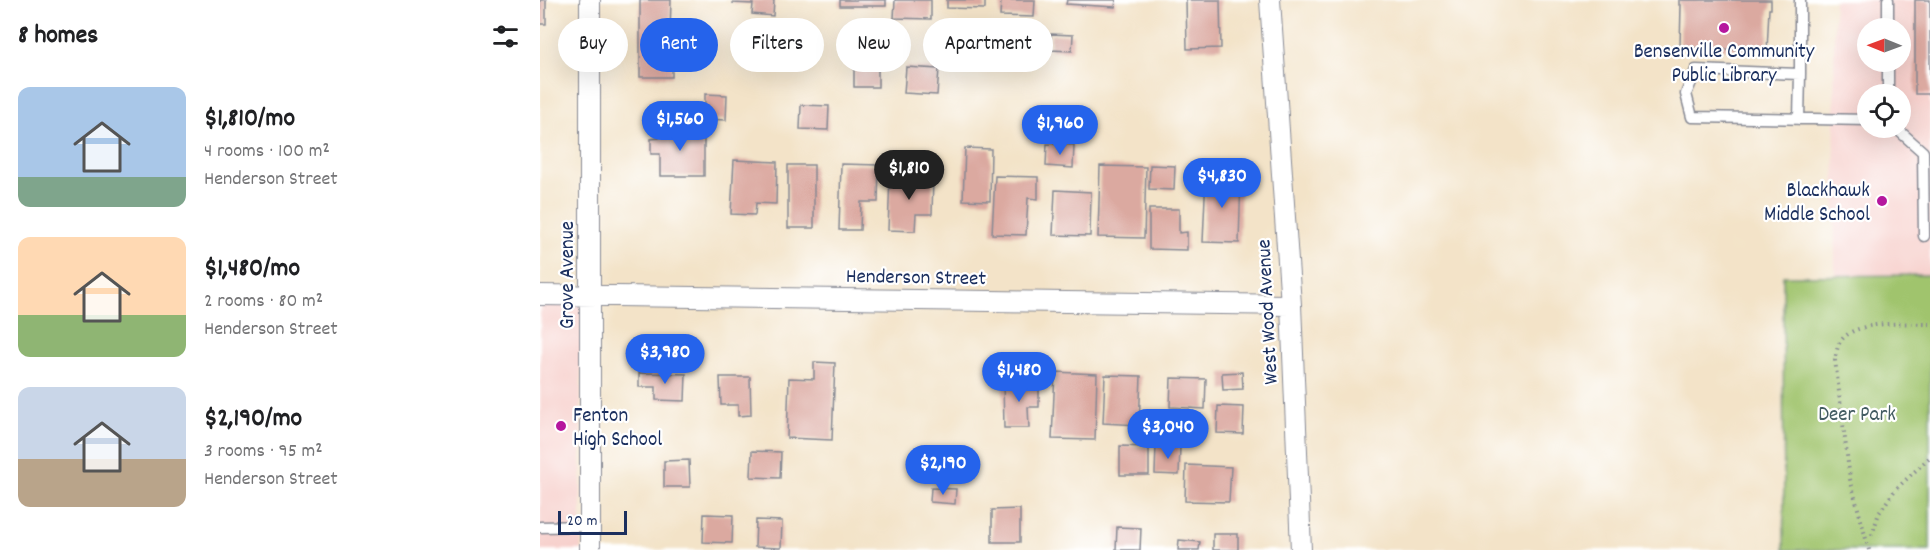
<!DOCTYPE html>
<meta charset="utf-8">
<style>
:root{--surface:#fff;--page:#f6f6f6;--text:#202124;--muted:#757577;--accent:#2563eb}
body{margin:0;font-family:Dekko,sans-serif;background:var(--page);color:var(--text);height:100vh;display:flex;flex-direction:column;font-size:22px;white-space:nowrap}
*{box-sizing:border-box;margin:0}
p{font-size:20px;color:var(--muted)}
.icon{flex:none;width:33px;height:33px;fill:none;stroke:currentColor;stroke-width:2;stroke-linecap:round;stroke-linejoin:round}
.map{position:relative;flex:1;overflow:hidden}
.details{display:flex;flex-direction:column;background:var(--surface);width:540px}
.details>*{flex:none}
.top-card{position:absolute;left:18px;top:18px;width:570px;height:54px;display:flex;gap:12px}
.needle{width:39px;rotate:271deg}
.buttons{position:absolute;left:1317px;top:18px;display:grid;gap:12px}
.buttons a{display:grid;place-items:center;width:54px;height:54px;border-radius:50%;background:var(--surface);box-shadow:0 6px 24px #0002;font-size:30px}
.scale{position:absolute;left:18px;bottom:15px;width:69px;box-sizing:border-box;padding-left:6px;border:3px solid #1b2f5e;border-top:0;font-size:16px;line-height:21px;white-space:nowrap;color:#1b2f5e;-webkit-text-stroke:4px #fff;paint-order:stroke}
.price{position:absolute;translate:-50% -51px;padding:0 14px;border-radius:21px;background:var(--accent);color:#fff;font-size:20px;line-height:39px;filter:drop-shadow(0 2px 3px #0008)}
.price::after{content:'';position:absolute;left:50%;top:36px;width:18px;height:14px;margin-left:-9px;background:inherit;clip-path:polygon(0 0,100% 0,50% 100%)}
.price.selected{background:#222;color:#fff}
ul{padding:0;list-style:none}
li{display:flex;align-items:center;gap:18px;height:150px;padding:0 18px}
li span{display:grid;place-items:center;flex:none;width:168px;height:120px;border-radius:12px;color:#555}
li>.icon{margin-inline-start:auto}
span .icon{width:72px;height:72px;fill:#fffc;stroke-width:1}
li b{font-size:26px}
h2{display:flex;justify-content:space-between;align-items:center;height:72px;padding:0 18px;font-size:26px}
.pill{padding:0 21px;border-radius:27px;background:var(--surface);box-shadow:0 6px 24px #0002;font-size:21px;line-height:54px}
.pill.selected{background:var(--accent);color:#fff}
main{display:flex;flex:1;min-height:0}
.map>svg:first-child{display:block}
.built{fill:#f7d0cc;fill-rule:evenodd}
.green{fill:#a0c46d;stroke:#5e7a66;stroke-width:1.5}
.building{fill:#dba9a0}
.lines{fill:none;stroke-linecap:round;stroke-linejoin:round}
.lane-casing{stroke:#878993;stroke-width:13}
.street-casing{stroke:#878993;stroke-width:22}
.path{stroke:#878993;stroke-width:4;stroke-dasharray:1.5 4.5;stroke-linecap:butt}
.lane{stroke:#fff;stroke-width:10}
.street{stroke:#fff;stroke-width:20}
.poi-dot{fill:#b5179e;stroke:#fff;stroke-width:2}
.labels{text-anchor:middle;stroke-width:4.5;stroke-linejoin:round;paint-order:stroke}
.poi-label{font-size:21px;fill:#1b2f5e;stroke:#fff}
.street-label{font-size:21px;fill:#1b2f5e;stroke:#fff}
.park-label{font-size:21px;fill:#435c62;stroke:#fff}
</style>
<main>
<section class="details">
<h2>8 homes<svg class="icon" aria-label="filters" viewBox="0 0 24 24"><path d="M4 7h16M4 17h16"/><circle cx="9" cy="7" r="2"/><circle cx="15" cy="17" r="2"/></svg></h2>
<ul>
<li><span style="background:linear-gradient(#a9c7e8 75%,#7fa58c 0)"><svg class="icon" aria-label="home" viewBox="0 0 24 24"><path d="M3 11l9-7 9 7M6 9v11h12V9"/></svg></span><div><b>$1,810/mo</b><p>4 rooms · 100 m²</p><p>Henderson Street</p></div></li>
<li><span style="background:linear-gradient(#ffd9b3 65%,#8fb573 0)"><svg class="icon" aria-label="home" viewBox="0 0 24 24"><path d="M3 11l9-7 9 7M6 9v11h12V9"/></svg></span><div><b>$1,480/mo</b><p>2 rooms · 80 m²</p><p>Henderson Street</p></div></li>
<li><span style="background:linear-gradient(#c9d6e8 60%,#b9a48a 0)"><svg class="icon" aria-label="home" viewBox="0 0 24 24"><path d="M3 11l9-7 9 7M6 9v11h12V9"/></svg></span><div><b>$2,190/mo</b><p>3 rooms · 95 m²</p><p>Henderson Street</p></div></li>
</ul>
</section>
<div class="map">
<svg width="1390" height="550" viewBox="0 0 1390 550">
<rect width="100%" height="100%" fill="#fff"/>
<filter id="ink" filterUnits="userSpaceOnUse"><feTurbulence type="fractalNoise" baseFrequency=".0167" numOctaves="2"/><feDisplacementMap in="SourceGraphic" scale="12" xChannelSelector="R" yChannelSelector="G"/><feConvolveMatrix kernelMatrix="1 2 1 2 8 2 1 2 1" color-interpolation-filters="sRGB"/></filter>
<filter id="wash" filterUnits="userSpaceOnUse"><feTurbulence type="fractalNoise" baseFrequency=".008" numOctaves="4" result="noise"/><feDisplacementMap in="SourceGraphic" scale="24" xChannelSelector="R" yChannelSelector="G"/><feGaussianBlur stdDeviation="1.35" result="paint"/><feColorMatrix in="noise" values="0 0 0 0 0 0 0 0 0 0 0 0 0 0 0 0 0 1.4 0 .05"/><feComposite in="paint" operator="in"/></filter>
<g filter="url(#wash)">
<rect width="100%" height="100%" fill="#f3e3c8"/>
<path class="built" d="M1294,0H1390V275L1295,276ZM1328,28H1360V62H1328ZM1328,94H1360V128H1328Z
M0,302L41,303V550H0Z"/>
<path class="green" d="M1390,275V550H1244L1243,276Z"/>
<g id="blocks">
<path class="building" d="M0,0H6V24H0Z
M100,0H131L130,33H156V54H114L115,61H132V77H100Z
M194,0H234L233,16L212,14L213,4L193,3Z
M300,0H346V6H300Z
M355,0H391V19L354,18Z
M407,0H445V9L407,8Z
M461,0H495L494,17L460,16Z
M527,0H576L575,7L526,4Z
M646,0H680L681,48L647,49Z
M1139,0H1231V9H1229L1227,51L1140,47L1141,5H1139Z
M1375,0H1390V94H1375Z
M511,34L533,35L532,51L510,50Z
M427,42L453,43L452,64H427Z
M314,63H338V87H314Z
M366,67L399,69L397,95L364,93Z
M165,94L187,95L186,120L165,119Z
M261,105L289,106L288,130L260,129Z
M119,128H164V176H120V154H111V139L119,138Z
M507,144L534,145L533,168L506,166Z
M425,148L451,149L450,201L423,200Z
M194,160L237,162L236,204L216,203L215,215L191,214Z
M301,164L339,165L338,202H321L320,230H299Z
M248,165H274V228H248Z
M610,165L635,166L634,190L609,189Z
M560,166L606,167L604,238L558,237Z
M666,174L701,175L699,243L663,242Z
M350,176L393,178L392,214H376L375,231L348,230Z
M455,176L498,177V199L488,198L486,235L452,234Z
M515,190L551,192L550,236L513,235Z
M609,209H639V233L647,232V250L609,249Z
M274,362L295,363L292,440L247,438L249,378L274,379Z
M515,372L557,374L555,440L512,439Z
M702,372L703,389L683,390L682,373Z
M99,373L146,374L145,401L116,400V387H99Z
M565,375L601,376L599,425L563,423Z
M180,377H210L211,415L198,416V405H181Z
M631,378L666,379L665,409L630,407Z
M499,381V407H488L489,428H464L463,382Z
M678,406L704,407L703,434L677,433Z
M616,445L640,446L639,475L615,474Z
M580,446L609,447V475H580Z
M212,451L241,452L240,478L211,477Z
M149,460L150,487H124V461Z
M646,465L691,467L689,502L645,501Z
M391,488L416,489L415,504L390,502Z
M480,509V542H452V510Z
M164,514L193,515L192,543L163,542Z
M216,520L242,521L241,548L215,547Z
M577,527L601,528L600,550H576Z
M673,534H698V550H673Z
M639,540L660,542L659,550H638Z"/>
</g>
</g>
<g filter="url(#ink)">
<use href="#blocks" fill-opacity="0" stroke="#878993" stroke-width="1.5"/>
<g class="lines">
<defs>
<path id="lane" d="M1348,0V28
M1348,62V94
M1260,74V0
M1259,119L1260,74L1156,70L1146,94L1152,117L1328,120
M1356,128L1383,152L1384,236
M0,527L50,526"/>
<path id="street" d="M730,0L751,305L761,550
M0,295L751,305
M50,550V0"/>
</defs>
<use href="#lane" class="lane-casing"/>
<use href="#street" class="street-casing"/>
<path class="path" d="M1332,535L1339,513L1355,490L1390,457
M1329,550L1310,479L1295,360C1296,355 1297,347 1300,342C1315,319 1366,324 1390,324"/>
<use href="#lane" class="lane"/>
<use href="#street" class="street"/>
</g>
</g>
<g class="poi-dot">
<circle cx="1184" cy="28" r="6"/>
<circle cx="1342" cy="201" r="6"/>
<circle cx="21" cy="426" r="6"/>
</g>
<g class="labels">
<g class="poi-label">
<text x="1184" y="57">Bensenville Community<tspan x="1184" dy="24">Public Library</tspan></text>
<text x="1330" y="196" text-anchor="end">Blackhawk<tspan x="1330" dy="24">Middle School</tspan></text>
<text x="33" y="421" text-anchor="start">Fenton<tspan x="33" dy="24">High School</tspan></text>
</g>
<g class="street-label">
<text transform="translate(26 275) rotate(-90)" y="7">Grove Avenue</text>
<text transform="translate(376 276) rotate(1)" y="7">Henderson Street</text>
<text transform="translate(726 312) rotate(-93)" y="7">West Wood Avenue</text>
</g>
<g class="park-label">
<text x="1317" y="420">Deer Park</text>
</g>
</g>
</svg>
<div class="buttons">
<a><svg class="needle" viewBox="-14 -14 28 28"><path d="M0-13l5 13h-10z" fill="#e53935"/><path d="M0 13l5-13h-10z" fill="#757577"/></svg></a>
<a><svg class="icon" aria-label="locate" viewBox="0 0 24 24"><circle cx="12" cy="12" r="6"/><path d="M12 2v4M12 18v4M2 12h4M18 12h4"/></svg></a>
</div>
<div class="scale">20 m</div>
<b class="price" style="left:140px;top:152px">$1,560</b>
<b class="price" style="left:520px;top:156px">$1,960</b>
<b class="price selected" style="left:369px;top:201px">$1,810</b>
<b class="price" style="left:682px;top:209px">$4,830</b>
<b class="price" style="left:125px;top:385px">$3,980</b>
<b class="price" style="left:479px;top:403px">$1,480</b>
<b class="price" style="left:628px;top:460px">$3,040</b>
<b class="price" style="left:403px;top:496px">$2,190</b>
<div class="top-card">
<a class="pill">Buy</a>
<a class="pill selected">Rent</a>
<a class="pill">Filters</a>
<a class="pill">New</a>
<a class="pill">Apartment</a>
</div>
</div>
</main>
